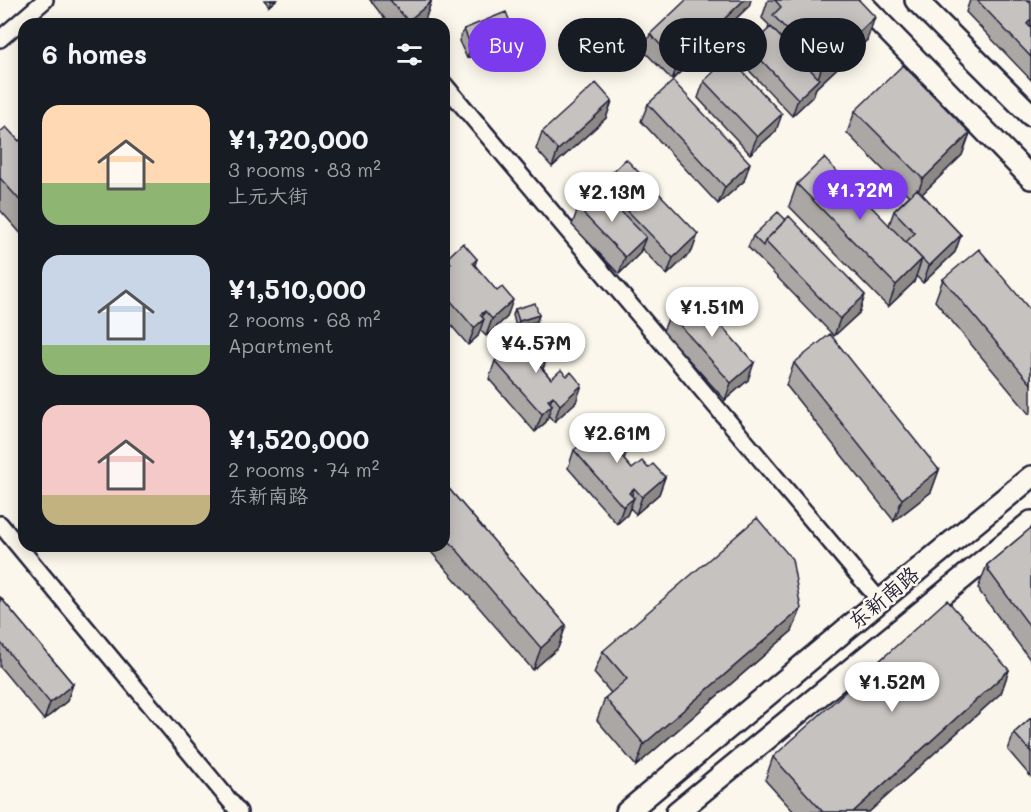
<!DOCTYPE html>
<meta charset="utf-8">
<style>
:root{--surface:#171b24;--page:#242831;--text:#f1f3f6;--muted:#9ea1a6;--accent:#7c3aed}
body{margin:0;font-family:Mali,"LXGW WenKai TC",sans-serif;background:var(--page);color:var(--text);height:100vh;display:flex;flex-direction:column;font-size:22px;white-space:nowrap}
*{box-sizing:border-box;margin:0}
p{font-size:20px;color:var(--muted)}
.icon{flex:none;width:33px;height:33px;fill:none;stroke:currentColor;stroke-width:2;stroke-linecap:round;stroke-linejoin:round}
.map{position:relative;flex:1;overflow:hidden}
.details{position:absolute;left:18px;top:18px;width:432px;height:534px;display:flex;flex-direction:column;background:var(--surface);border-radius:18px;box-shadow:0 3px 15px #0003}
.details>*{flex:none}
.banner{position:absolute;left:468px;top:18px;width:472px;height:54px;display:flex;gap:12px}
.price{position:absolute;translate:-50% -51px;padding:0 14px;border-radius:21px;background:#fff;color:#222;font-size:20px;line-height:39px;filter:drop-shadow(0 2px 3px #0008)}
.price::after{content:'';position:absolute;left:50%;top:36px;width:18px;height:14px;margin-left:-9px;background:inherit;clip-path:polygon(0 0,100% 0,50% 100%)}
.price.active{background:var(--accent);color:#fff}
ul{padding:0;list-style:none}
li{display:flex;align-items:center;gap:18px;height:150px;padding:0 24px}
li span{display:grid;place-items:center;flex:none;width:168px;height:120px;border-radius:18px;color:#555}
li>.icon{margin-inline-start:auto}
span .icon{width:72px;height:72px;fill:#fffc;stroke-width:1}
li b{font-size:26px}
h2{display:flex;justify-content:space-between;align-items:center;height:72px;padding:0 24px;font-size:26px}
.tag{padding:0 21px;border-radius:27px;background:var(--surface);box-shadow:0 3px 15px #0003;font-size:21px;line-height:54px}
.tag.active{background:var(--accent);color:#fff}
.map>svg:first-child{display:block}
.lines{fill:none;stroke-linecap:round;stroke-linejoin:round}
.street-casing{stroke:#22223b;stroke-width:20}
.secondary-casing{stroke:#22223b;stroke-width:26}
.street{stroke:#fbf7ec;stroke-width:15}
.secondary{stroke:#fbf7ec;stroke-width:21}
.wall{fill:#aaa7a5;stroke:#22223b;stroke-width:1.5}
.shaded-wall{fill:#8b8886;stroke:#22223b;stroke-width:1.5}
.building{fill:#c6c2c0;stroke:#22223b;stroke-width:1.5}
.labels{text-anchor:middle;stroke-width:5;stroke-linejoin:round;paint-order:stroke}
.street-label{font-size:21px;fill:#22223b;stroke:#fbf7ec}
</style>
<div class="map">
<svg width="1031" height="812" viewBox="0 0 1031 812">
<rect width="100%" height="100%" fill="#fbf7ec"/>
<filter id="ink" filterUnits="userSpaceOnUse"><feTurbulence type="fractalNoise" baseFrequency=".0167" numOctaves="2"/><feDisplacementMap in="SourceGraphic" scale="12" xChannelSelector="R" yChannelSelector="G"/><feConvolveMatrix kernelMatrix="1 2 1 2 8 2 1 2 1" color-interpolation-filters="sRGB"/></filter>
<g filter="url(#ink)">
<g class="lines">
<defs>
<path id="street" d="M0,39L45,0
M444,84L880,601
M0,524L239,812"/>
<path id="secondary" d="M858,0L1031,178
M916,0L1031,115
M627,812L880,601L1031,477
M677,812L1031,522"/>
</defs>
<use href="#street" class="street-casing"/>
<use href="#secondary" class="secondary-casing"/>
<use href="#street" class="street"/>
<use href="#secondary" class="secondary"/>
</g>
<path class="wall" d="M264,0H276L269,6Z
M370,0H429L431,2L425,20L420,24H389Z
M768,0H859L867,40L816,88L813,96L792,116L743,64L749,47L768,30L769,25L762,18Z
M970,0H1031V80L966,12Z
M749,6L672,80L644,51L650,34Z
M464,29L509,41L467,58L459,41Z
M704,81L776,131L750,154L698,98Z
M612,101L606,118L552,167L536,149L542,132Z
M648,104L744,181L718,204L641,121Z
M855,111L970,133L962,155L922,194L961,235L955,252L923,283L916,276L914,282L888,307L789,206L797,184L889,225L894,211L909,196L847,133Z
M0,132L19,141L24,137V237L0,210Z
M601,183L698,234L692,251L667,275L642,249L639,254L619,274L572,225L578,208L599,189Z
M786,220L865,295L859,313L834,336L748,247L753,236Z
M446,259H477L475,265L507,317L486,336L480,330L478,336L468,345L444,317V265Z
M943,279L1031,311V412L1029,414L935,301Z
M515,309L539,315L537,321L516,327L513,315Z
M670,314L748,380L725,400L663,331Z
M514,345H546L543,351L548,355L543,369L551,379L576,402L554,422L548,415L546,422L535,432L489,379L495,361L510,355Z
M794,363L939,470L931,492L894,521L786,385Z
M594,433L626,434L624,439V460L632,469L648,468L665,477L659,494L636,514L630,508L627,515L617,524L568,468L574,450L590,444Z
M444,483L566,625L558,648L533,670L426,546H444Z
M1031,528V661L980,592V590L978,588L987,565Z
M0,597L73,684L67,701L44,720L0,667Z
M801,609L792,631L636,766L597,720L605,698L611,693L594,673L603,651Z
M1009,670L1001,693L869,812H794L765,780L773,757Z
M1031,718V777L1008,750L1014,733Z"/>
<path class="shaded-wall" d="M271,0H276L269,6Z
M744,0H751L749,6L672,80L678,63Z
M431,2L425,20L420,24H407L408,21Z
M875,17L867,40L816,88L813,96L792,116L798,99L817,81L822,67Z
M1031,19V29L1027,24Z
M513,29L509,41L467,58L471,46Z
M612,101L606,118L552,167L558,150Z
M782,114L776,131L750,154L757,137Z
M970,133L962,155L914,202L923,179Z
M750,163L744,181L718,204L725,187Z
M698,234L692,251L667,275L673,258Z
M961,235L955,252L923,283L929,266Z
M646,237L639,254L619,274L625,257Z
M922,259L914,282L888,307L896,285Z
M865,295L859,313L834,336L840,319Z
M513,300L507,317L486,336L492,319Z
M485,311L480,323L484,319L478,336L468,345L480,315Z
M539,315L537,321L516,327L519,321Z
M548,355L541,373L538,364Z
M754,363L748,380L725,400L731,383Z
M582,385L576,402L554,422L560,405Z
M553,396L548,408L552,405L546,422L535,432L548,400Z
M629,445L623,462L619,454Z
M939,470L931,492L894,521L902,499Z
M665,477L659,494L636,514L642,497Z
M634,488L630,501L634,498L627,515L617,524L629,493Z
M801,609L792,631L636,766L644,744Z
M566,625L558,648L533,670L541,648Z
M1009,670L1001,693L869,812H853Z
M73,684L67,701L44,720L50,703Z"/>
<path class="building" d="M390,0H429L431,2L408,21Z
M686,0H744L678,63L650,34Z
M775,0H859L875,17L822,67L773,15L781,7Z
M977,0H1027L1031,4V19L1027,24L1031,28V57Z
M506,12L513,29L471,46L464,29Z
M240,19L244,24H234Z
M771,27L819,79L798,99L749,47Z
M729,57L782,114L757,137L704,81Z
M903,65L970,133L923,179L855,111Z
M673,81L750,163L725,187L648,104Z
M596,83L612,101L558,150L542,132Z
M6,127L19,141L24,137V205L0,178V132Z
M824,158L922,259L896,285L797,184Z
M626,159L698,234L673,258L601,183Z
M599,189L646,237L625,257L578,208Z
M917,189L961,235L929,266L906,242L915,233L894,211Z
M778,212L786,220L765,241L763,246L753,236Z
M789,216L865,295L840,319L765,241Z
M463,243L477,259L473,263L497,291L502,287L513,300L492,319L485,311L480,315L484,319L474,328L444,293V269L451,263L446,259Z
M979,249L1031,311V384L943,279Z
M693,293L754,363L731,383L670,314Z
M535,303L539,315L519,321L515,309Z
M532,329L546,345L541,348L548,355L538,364L551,379L561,370L567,376L571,372L582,385L560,405L553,396L548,400L552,405L542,414L495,361L507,351L511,356L518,349L514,345Z
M830,334L939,470L902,499L794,363Z
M612,417L626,434L622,437L629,445L619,454L632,469L642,461L648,468L653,464L665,477L642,497L634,488L629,493L634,498L623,507L574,450L586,440L590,445L598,438L594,433Z
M444,483L566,625L541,648L444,535Z
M757,518L792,559L801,609L644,744L605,698L627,679L603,651Z
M1031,528V628L988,570L989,569L987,565Z
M0,597L73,684L50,703L0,642Z
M947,600L1009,670L853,812H823L773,757Z
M1031,718V752L1014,733Z"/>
</g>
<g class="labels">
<g class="street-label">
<text transform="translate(884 598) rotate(-40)" y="7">东新南路</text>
</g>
</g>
</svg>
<b class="price active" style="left:860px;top:221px">¥1.72M</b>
<b class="price" style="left:612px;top:223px">¥2.13M</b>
<b class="price" style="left:712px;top:338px">¥1.51M</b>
<b class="price" style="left:536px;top:374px">¥4.57M</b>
<b class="price" style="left:617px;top:464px">¥2.61M</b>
<b class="price" style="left:892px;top:713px">¥1.52M</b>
<div class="banner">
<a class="tag active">Buy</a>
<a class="tag">Rent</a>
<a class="tag">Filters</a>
<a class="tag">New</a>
</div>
<section class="details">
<h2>6 homes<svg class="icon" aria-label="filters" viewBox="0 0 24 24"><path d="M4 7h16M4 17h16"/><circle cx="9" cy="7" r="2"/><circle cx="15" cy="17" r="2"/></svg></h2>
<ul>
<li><span style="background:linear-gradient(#ffd9b3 65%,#8fb573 0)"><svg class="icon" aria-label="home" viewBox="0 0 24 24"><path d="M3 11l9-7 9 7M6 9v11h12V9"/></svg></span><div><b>¥1,720,000</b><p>3 rooms · 83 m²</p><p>上元大街</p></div></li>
<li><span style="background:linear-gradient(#c9d6e8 75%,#8fb573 0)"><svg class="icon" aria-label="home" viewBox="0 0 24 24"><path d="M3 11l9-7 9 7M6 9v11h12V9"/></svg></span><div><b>¥1,510,000</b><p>2 rooms · 68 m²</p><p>Apartment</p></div></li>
<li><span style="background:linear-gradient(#f6c9c9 75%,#c2b280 0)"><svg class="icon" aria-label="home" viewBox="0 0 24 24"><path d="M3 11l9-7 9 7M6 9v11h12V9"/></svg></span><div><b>¥1,520,000</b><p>2 rooms · 74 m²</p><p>东新南路</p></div></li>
</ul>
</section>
</div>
